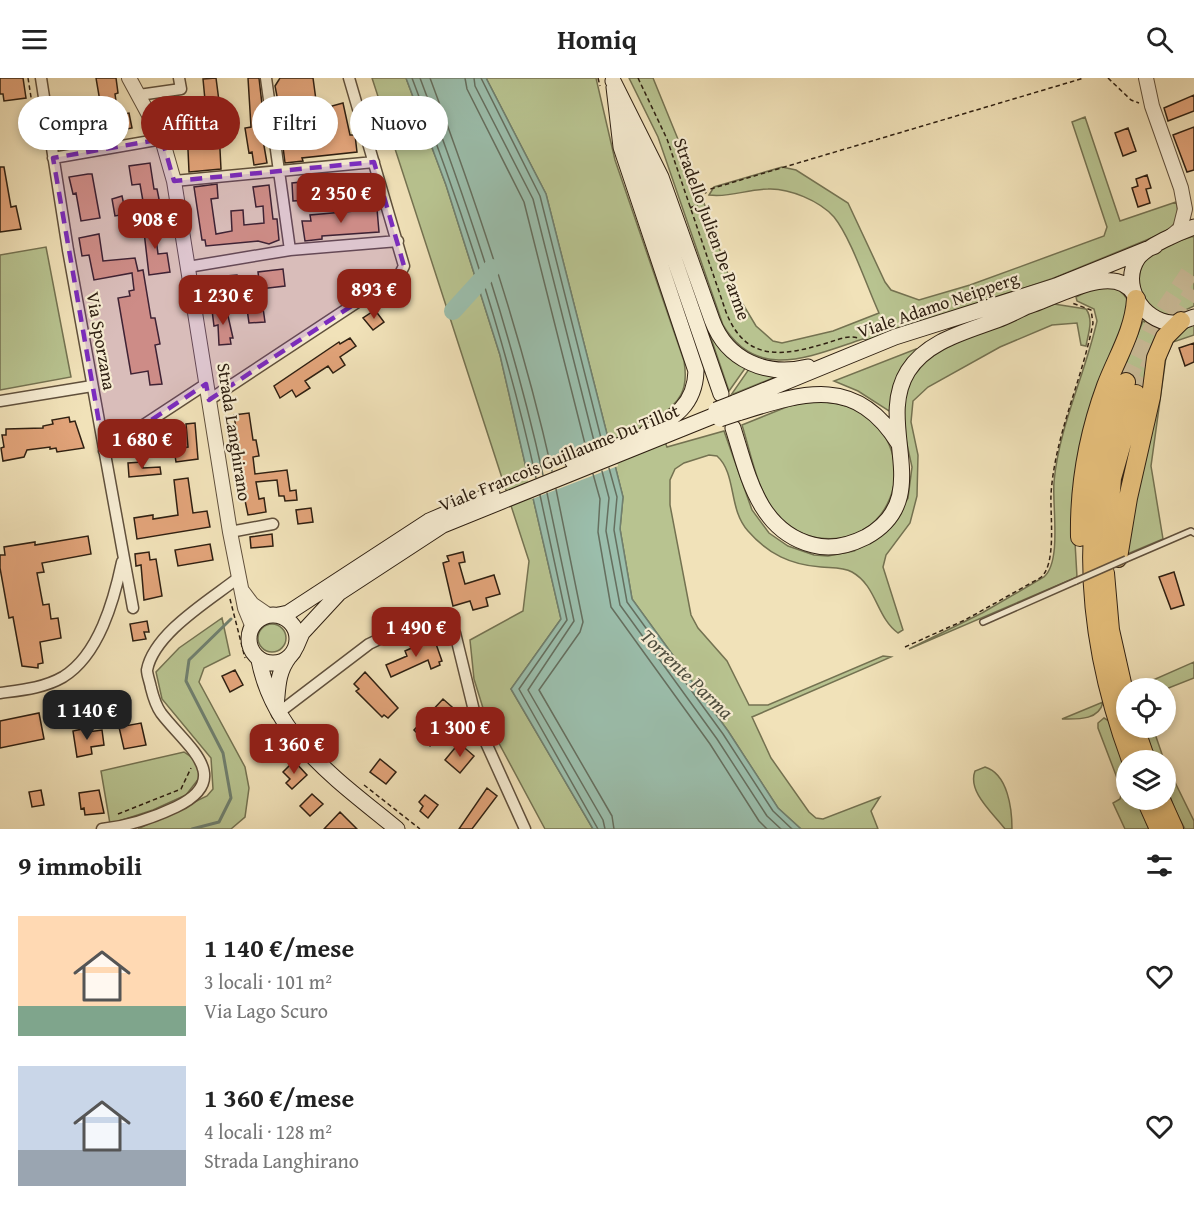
<!DOCTYPE html>
<html lang="it">
<meta charset="utf-8">
<style>
:root{--surface:#fff;--page:#f2f2f2;--text:#222;--muted:#767676;--accent:#8f2418}
body{margin:0;font-family:"Gentium Book Plus",serif;background:var(--page);color:var(--text);height:100vh;display:flex;flex-direction:column;font-size:22px;white-space:nowrap}
*{box-sizing:border-box;margin:0}
p{font-size:20px;color:var(--muted)}
.icon{flex:none;width:33px;height:33px;fill:none;stroke:currentColor;stroke-width:2;stroke-linecap:round;stroke-linejoin:round}
.map{position:relative;height:751px;overflow:hidden}
.panel{display:flex;flex-direction:column;background:var(--surface);flex:1}
.panel>*{flex:none}
.hud{position:absolute;left:18px;top:18px;width:600px;height:54px;display:flex;gap:12px}
.buttons{position:absolute;left:1116px;top:600px;display:grid;gap:12px}
.buttons a{display:grid;place-items:center;width:60px;height:60px;border-radius:50%;background:var(--surface);box-shadow:0 3px 9px #0003;font-size:30px}
.price{position:absolute;translate:-50% -51px;padding:0 14px;border-radius:12px;background:var(--accent);color:#fff;font-size:20px;line-height:39px;filter:drop-shadow(0 2px 3px #0008)}
.price::after{content:'';position:absolute;left:50%;top:36px;width:18px;height:14px;margin-left:-9px;background:inherit;clip-path:polygon(0 0,100% 0,50% 100%)}
.price.active{background:#222;color:#fff}
ul{padding:0;list-style:none}
li{display:flex;align-items:center;gap:18px;height:150px;padding:0 18px}
li span{display:grid;place-items:center;flex:none;width:168px;height:120px;border-radius:0px;color:#555}
li>.icon{margin-inline-start:auto}
span .icon{width:72px;height:72px;fill:#fffc;stroke-width:1}
li b{font-size:26px}
h2{display:flex;justify-content:space-between;align-items:center;height:72px;padding:0 18px;font-size:26px}
.tag{padding:0 21px;border-radius:27px;background:var(--surface);box-shadow:0 3px 9px #0003;font-size:21px;line-height:54px}
.tag.active{background:var(--accent);color:#fff}
header{display:flex;justify-content:space-between;align-items:center;height:78px;padding:0 18px;background:var(--surface);font-size:27px;font-weight:600}
.map>svg:first-child{display:block}
.green{fill:#b8c390;stroke:#747251;stroke-width:1.5}
.water{fill:#9bbeac;stroke:#707f6e;stroke-width:1.5}
.pier{fill:#f1e2b9}
.lines{fill:none;stroke-linecap:round;stroke-linejoin:round}
.shore{stroke:#656f5f;stroke-width:1.5}
.stream{stroke:#707f6e;stroke-width:3}
.river{stroke:#9bbeac;stroke-width:18}
.building{fill:#e2a47a;stroke:#2f2012;stroke-width:1.5}
.trunk-tunnel{stroke:#cabb98;stroke-width:18;stroke-dasharray:18 9;stroke-linecap:butt}
.service-casing{stroke:#60503c;stroke-width:8}
.minor-casing{stroke:#60503c;stroke-width:13}
.tertiary-casing{stroke:#60503c;stroke-width:16}
.secondary-casing{stroke:#2f2012;stroke-width:17}
.trunk-casing{stroke:#2f2012;stroke-width:20}
.path{stroke:#2f2012;stroke-width:1.5;stroke-dasharray:4.5 3;stroke-linecap:butt}
.service{stroke:#f6ecd2;stroke-width:5}
.minor{stroke:#f6ecd2;stroke-width:10}
.tertiary{stroke:#f6ecd2;stroke-width:14}
.secondary{stroke:#f6ecd2;stroke-width:15}
.trunk{stroke:#e8c17c;stroke-width:18}
.service-bridge-casing{stroke:#60503c;stroke-width:8;stroke-linecap:butt}
.secondary-bridge-casing{stroke:#2f2012;stroke-width:17;stroke-linecap:butt}
.service-bridge{stroke:#f6ecd2;stroke-width:5}
.secondary-bridge{stroke:#f6ecd2;stroke-width:15}
.marked{fill:#7b2cbf;fill-opacity:0.2;stroke:#7b2cbf;stroke-width:4.5;stroke-dasharray:12 8;stroke-linejoin:round}
.labels{text-anchor:middle;stroke-width:4.5;stroke-linejoin:round;paint-order:stroke}
.street-label{font-size:18px;fill:#2f2012;stroke:#f6ecd2}
.water-label{font-size:20px;font-style:italic;fill:#4f4f40;stroke:#f6ecd2}
</style>
<header><svg class="icon" aria-label="menu" viewBox="0 0 24 24"><path d="M4 6h16M4 12h16M4 18h16"/></svg>Homiq<svg class="icon" aria-label="search" viewBox="0 0 24 24"><circle cx="10" cy="10" r="6"/><path d="M15 15l6 6"/></svg></header>
<div class="map">
<svg width="1194" height="751" viewBox="0 0 1194 751">
<rect width="100%" height="100%" fill="#f1e2b9"/>
<filter id="stains"><feTurbulence type="fractalNoise" baseFrequency=".00333" numOctaves="4"/><feColorMatrix values="0 0 0 0 .2 0 0 0 0 .09 0 0 0 0 .02 0 0 0 .5 -.17"/></filter>
<radialGradient id="worn" r=".72"><stop offset=".6" stop-color="#630" stop-opacity="0"/><stop offset="1" stop-color="#630" stop-opacity=".3"/></radialGradient>
<path class="green" d="M372,0H406L446,107L500,277L561,541L511,611L593,751H545L487,643L474,601L470,562L523,533L529,483Z
M486,0H596L615,82L684,283C689,312 680,325 656,341L667,369L724,353L752,432L769,455L788,468L814,477L828,478L854,473L881,458L891,449L908,420L912,389L903,348L902,323L914,293L936,272L1054,226L1086,231C1094,242 1088,256 1086,268L1081,267L1077,245L1052,247L1000,269L928,309L913,323L911,344L918,377L917,418L910,445L886,477L883,489L903,552L898,555C876,539 877,508 852,494C843,489 831,490 821,489C791,487 768,476 748,453C728,431 737,396 717,378L709,377L684,385L675,391L670,402V427L691,537L698,550L727,583L749,627H768L883,578L891,579L752,639L771,680L809,734L816,740L823,741L880,719L871,733L878,751H801L778,730L728,653L632,521L620,451L623,419L546,116Z
M629,0H653L704,125L732,208L756,248L773,263L782,265L833,253L879,235C867,209 851,160 834,139C820,123 789,110 768,111C747,111 730,120 709,117L714,109L782,89L796,92L848,125L885,204L891,212L919,222L970,207L1104,158L1107,149L1072,44L1085,39L1120,143L1176,124C1180,136 1177,146 1166,154L1054,200L868,262L863,261C813,277 757,305 723,247L658,59Z
M1194,158V228C1184,233 1174,238 1163,236C1140,231 1131,196 1148,179C1159,168 1179,163 1194,158Z
M46,169L71,299L0,312V177Z
M1098,208C1114,209 1122,210 1129,225L1074,447L1077,499L909,571L982,535L1044,499C1062,483 1052,428 1054,404C1059,348 1085,297 1097,243L1094,231L1077,223L1076,219Z
M701,231L746,289L729,313Z
M1143,243L1161,252L1122,427L1119,415L1124,390L1096,359Z
M1194,244V257L1173,264L1166,279L1151,388L1163,461L1125,477L1167,264Z
M916,271H918L889,333L858,313L834,303Z
M749,291L778,298L731,317Z
M812,323C830,324 853,326 868,339C922,384 889,470 819,460C803,458 787,449 776,436C757,412 751,376 742,347L789,328Z
M222,540L230,577L204,590L199,604L245,689L249,710L245,739L231,751H138L207,718L213,711L211,680L162,621L156,594L179,570Z
M258 560a14 14 0 1 1 28 0a14 14 0 1 1-28 0Z
M1194,584V600L1166,611L1135,610Z
M1103,624C1099,643 1076,641 1062,641Z
M1104,640L1109,643L1126,694V722H1137L1149,751H1125L1113,725L1120,721L1122,713L1098,650V645Z
M1143,650H1153L1164,682H1155Z
M184,674L197,683L200,699L186,717L153,732L110,746L101,693Z
M1166,686L1194,743V751H1185C1172,728 1166,713 1166,686Z
M985,689C1008,696 1012,731 1012,751H1005C994,736 967,714 975,693Z"/>
<path class="water" d="M406,0H486L546,116L623,419L620,451L632,521L728,653L778,730L801,751H593L511,611L561,541L500,277L446,107Z"/>
<path class="pier" d="M610,359L618,388L532,421L525,392Z"/>
<g class="lines">
<path class="shore" d="M412,0C462,131 506,263 536,400
M420,0C469,130 513,261 543,397
M430,0C478,129 522,259 552,393
M465,0L467,11L524,124L586,370
M474,0L475,8L533,121L595,367
M481,0L540,118L602,364
M609,390L617,419L614,452L627,524L723,656L773,733L792,751
M602,393L609,420L606,453L620,527L717,661L767,738L781,751
M593,396L600,421L598,454L611,529L710,666L759,743L767,751
M556,411L583,544L580,554L539,612L612,738L614,751
M547,415L574,543L528,612L603,742L605,751
M540,417L567,542L519,611L598,751"/>
<path class="stream" d="M192,751L219,744L231,720L223,675L186,603L189,582L231,541"/>
<path class="river" d="M453,233L492,190"/>
</g>
<path class="building" d="M0,0H23L26,20L4,23L3,16H0Z
M96,0H116L118,15L115,16L118,37L129,35L132,50L64,62L65,46L103,41Z
M216,0L219,23L224,22L225,32L218,33L221,91L189,94L187,50L191,49L189,32L158,35L155,28L165,27V21L177,20L178,25L205,22L203,1Z
M248,0H259L266,62H263L267,85L254,87L252,74L249,75L245,50L251,49Z
M280,0H313L318,37L308,39L311,57L327,55L326,42L335,41L332,28L343,25L350,57H355L357,74L302,80L303,83L285,85L280,45L282,44L275,8Z
M1194,17V33L1168,43L1164,30Z
M1194,49V92L1187,94L1173,57Z
M1128,50L1136,73L1123,78L1115,55Z
M150,85L154,111H157L160,126L144,129L140,106L132,107L129,88Z
M0,89H4L11,129L16,128L21,151L0,154Z
M88,96H92L100,140L81,143L76,115L73,116L69,99Z
M1147,97L1151,110L1146,111L1150,125L1138,129L1132,110L1138,108L1136,101Z
M362,98L365,117L309,128V122L293,123L292,105Z
M217,106L218,120L211,121L216,156L232,153L231,133L243,132L244,147L264,145L263,128L256,129L253,109L269,107L273,141H277L279,162L269,166L258,163L206,168L205,162H202L194,109Z
M122,118L126,136L115,138L112,121Z
M377,131L379,154L322,158V161L305,163L302,143H311L310,137Z
M158,143L160,159L156,160L158,176L167,175L170,194L149,197L143,145Z
M99,156L103,183L135,180L138,193L143,192L151,240H155L160,266L155,267L162,306L150,307L148,293L131,296L118,220L130,218L129,213L134,212L132,195L94,202L89,177L82,178L79,160Z
M283,191L285,208L260,211L258,194Z
M237,197L239,211L216,213L214,199Z
M226,229L233,260H230L231,266L219,267L218,247L214,248L212,232Z
M263,230L265,244L249,245L247,231Z
M375,232L384,244L373,252L363,240Z
M350,260L356,268L340,279L345,287L333,295L328,288L305,303L310,310L296,319L292,312L280,320L274,308L339,264L340,266Z
M1194,265V284L1185,288L1179,270Z
M249,335L253,362H256L259,378L253,379L255,396L287,392L290,413L296,412L297,422L285,423L284,418H279L277,402L256,404L259,421L264,420L266,434L248,437L240,398L243,397L234,337Z
M69,339L70,344L75,343L84,370L57,374L56,370L50,371V369L27,372L24,379L3,383L1,370L4,369L2,357H6V351L43,350V348L53,346L52,342Z
M195,345L198,381L176,384L174,371L188,369L186,346Z
M142,384L143,390L160,389L161,396L129,399L128,385Z
M188,400L193,435L207,433L210,449L137,461L134,440L153,437V441L178,437L174,402Z
M311,430L313,444L298,446L296,432Z
M272,456L273,468L251,470L250,459Z
M88,458L91,476L42,485L44,494L37,495L43,527L49,526L51,541L58,540L61,560L40,564L43,585L38,586V590L22,588L13,539L9,540L0,490V477H5L4,469L35,464V467Z
M210,466L213,482L178,488L175,472Z
M149,474L150,482L156,481L162,518L144,522L141,487L136,488L135,476Z
M463,474L465,484L459,485L465,506L494,497L500,516L486,520L488,528L473,532L470,523L453,528L443,485L449,483L447,478Z
M1174,494L1184,527L1171,531L1159,499Z
M147,543L149,554H144L146,561L133,563L130,546Z
M427,563L428,566L435,563L442,583L439,584L440,587L431,591L428,582L391,599L386,587L407,578L405,573Z
M235,592L243,607L230,614L222,598Z
M365,594L398,630L388,640L384,637L382,639L356,613L359,611L354,606Z
M443,621L460,636L430,668L414,652Z
M39,635L44,661L0,670V643Z
M141,645L146,667L124,671L119,649Z
M87,650L88,654L102,652L104,667L91,669L92,676L77,679L73,653Z
M459,665L474,678L460,695L445,682Z
M380,681L396,694L386,706L370,694Z
M294,683L307,697L292,711L286,705L290,701L283,694Z
M487,710L497,718L472,751H459Z
M41,712L44,727L32,729L29,714Z
M99,712L104,735L85,737L84,730L81,731L79,715Z
M312,716L323,726L310,738L300,728Z
M425,717L438,727L428,740L420,733L423,728L419,724Z
M340,734L357,751H324Z"/>
<g class="lines">
<path class="trunk-tunnel" d="M1126,304L1153,249L1194,188
M1136,316L1160,267L1194,212"/>
<defs>
<path id="service" d="M1126,481L1191,453L1194,455
M983,544L1076,503"/>
<path id="minor" d="M41,0L68,172L133,530
M266,0L290,172
M139,17L181,11L179,0
M53,80L162,61
M174,103L374,84
M188,189L290,172L398,163
M209,322L400,196L404,188L349,0
M0,323L92,308
M104,373L206,306
M230,454L273,446
M0,615C22,612 44,610 63,599C99,577 114,522 122,484
M277,636L369,566L388,557L431,547L455,555L477,645L525,751
M102,751C128,748 153,740 176,729C236,700 185,667 161,635C156,628 153,618 151,610C150,604 147,597 147,592C154,555 210,522 238,500"/>
<path id="tertiary" d="M129,0L162,61L174,103L230,454L245,530L252,547
M1146,0L1152,28L1181,110L1185,131L1180,151L1171,158
M243,514L252,526L268,537"/>
<path id="secondary" d="M613,3L661,99L712,242C727,283 767,299 808,289
M614,9L621,69L696,293C695,327 674,340 647,354
M629,50L721,316
M1194,149C1180,154 1147,168 1138,180C1120,206 1142,243 1172,245C1178,246 1188,241 1194,239
M1022,230C1051,223 1114,182 1134,216
M734,325L895,259L1056,208L1155,168
M738,335C802,315 856,296 899,366
M733,350C748,397 758,453 813,467C831,472 850,467 866,459C937,420 874,347 908,293C927,263 965,254 997,242C1008,238 1019,232 1030,227
M573,384L657,354
M249 561a24 24 0 1 1 48 0a24 24 0 1 1-48 0Z
M279,537L288,535L429,443L492,416
M296,569L302,555L339,515L443,447L718,336
M259,582C274,660 339,703 397,751
M276,629C278,610 277,595 289,579"/>
<path id="trunk" d="M1126,304C1076,429 1085,558 1131,682
M1080,459C1079,408 1088,357 1106,308C1117,279 1134,253 1136,221
M1118,480L1128,420L1151,319L1156,280L1165,259L1181,243
M1105,486L1112,400L1136,316
M1105,495L1110,552L1126,623
M1135,650L1146,682
M1146,722L1159,751
M1161,722L1174,751"/>
</defs>
<use href="#service" class="service-casing"/>
<use href="#minor" class="minor-casing"/>
<use href="#tertiary" class="tertiary-casing"/>
<use href="#secondary" class="secondary-casing"/>
<use href="#trunk" class="trunk-casing"/>
<path class="path" d="M28,0L34,38L37,37
M598,0L600,8
M638,0L667,61L726,234C746,285 783,278 827,265C837,262 847,257 858,260
M1108,0L1131,22L1139,25
M690,130L701,125L707,112L1084,0
M499,405L562,380
M230,521L245,580
M905,569L965,542L1040,500C1057,488 1050,437 1051,416C1055,356 1082,303 1093,245L1091,232L1072,225
M364,707L420,751
M118,736L181,711L191,690"/>
<use href="#service" class="service"/>
<use href="#minor" class="minor"/>
<use href="#tertiary" class="tertiary"/>
<use href="#secondary" class="secondary"/>
<use href="#trunk" class="trunk"/>
<defs>
<path id="service-bridge" d="M1076,503L1126,481"/>
<path id="secondary-bridge" d="M716,332L734,325
M720,341L738,335"/>
</defs>
<use href="#service-bridge" class="service-bridge-casing"/>
<use href="#secondary-bridge" class="secondary-bridge-casing"/>
<use href="#service-bridge" class="service-bridge"/>
<use href="#secondary-bridge" class="secondary-bridge"/>
</g>
<path class="marked" d="M162,61L174,103L374,84L404,188L400,196L209,322L206,306L104,373L53,80Z"/>
<g class="labels">
<g class="street-label">
<text transform="translate(712 151) rotate(70)" y="6">Stradello Julien De Parme</text>
<text transform="translate(938 227) rotate(-19)" y="6">Viale Adamo Neipperg</text>
<text transform="translate(101 263) rotate(80)" y="6">Via Sporzana</text>
<text transform="translate(234 354) rotate(81)" y="6">Strada Langhirano</text>
<text transform="translate(559 380) rotate(-22)" y="6">Viale Francois Guillaume Du Tillot</text>
</g>
<g class="water-label">
<text transform="translate(687 596) rotate(44)" y="7">Torrente Parma</text>
</g>
</g>
<rect width="100%" height="100%" filter="url(#stains)"/>
<rect width="100%" height="100%" fill="url(#worn)"/>
</svg>
<div class="buttons">
<a><svg class="icon" aria-label="locate" viewBox="0 0 24 24"><circle cx="12" cy="12" r="6"/><path d="M12 2v4M12 18v4M2 12h4M18 12h4"/></svg></a>
<a><svg class="icon" aria-label="layers" viewBox="0 0 24 24"><path d="M12 4l9 5-9 5-9-5zM3 14l9 5 9-5"/></svg></a>
</div>
<b class="price" style="left:341px;top:146px">2 350 €</b>
<b class="price" style="left:155px;top:172px">908 €</b>
<b class="price" style="left:374px;top:242px">893 €</b>
<b class="price" style="left:223px;top:248px">1 230 €</b>
<b class="price" style="left:142px;top:392px">1 680 €</b>
<b class="price" style="left:416px;top:580px">1 490 €</b>
<b class="price active" style="left:87px;top:663px">1 140 €</b>
<b class="price" style="left:460px;top:680px">1 300 €</b>
<b class="price" style="left:294px;top:697px">1 360 €</b>
<div class="hud">
<a class="tag">Compra</a>
<a class="tag active">Affitta</a>
<a class="tag">Filtri</a>
<a class="tag">Nuovo</a>
</div>
</div>
<section class="panel">
<h2>9 immobili<svg class="icon" aria-label="filters" viewBox="0 0 24 24"><path d="M4 7h16M4 17h16"/><circle cx="9" cy="7" r="2"/><circle cx="15" cy="17" r="2"/></svg></h2>
<ul>
<li><span style="background:linear-gradient(#ffd9b3 75%,#7fa58c 0)"><svg class="icon" aria-label="home" viewBox="0 0 24 24"><path d="M3 11l9-7 9 7M6 9v11h12V9"/></svg></span><div><b>1 140 €/mese</b><p>3 locali · 101 m²</p><p>Via Lago Scuro</p></div><svg class="icon" aria-label="heart" viewBox="0 0 24 24"><path d="M12 20l-8-8c-3-5 5-10 8-4 3-6 11-1 8 4z"/></svg></li>
<li><span style="background:linear-gradient(#c9d6e8 70%,#9aa5b1 0)"><svg class="icon" aria-label="home" viewBox="0 0 24 24"><path d="M3 11l9-7 9 7M6 9v11h12V9"/></svg></span><div><b>1 360 €/mese</b><p>4 locali · 128 m²</p><p>Strada Langhirano</p></div><svg class="icon" aria-label="heart" viewBox="0 0 24 24"><path d="M12 20l-8-8c-3-5 5-10 8-4 3-6 11-1 8 4z"/></svg></li>
</ul>
</section>
